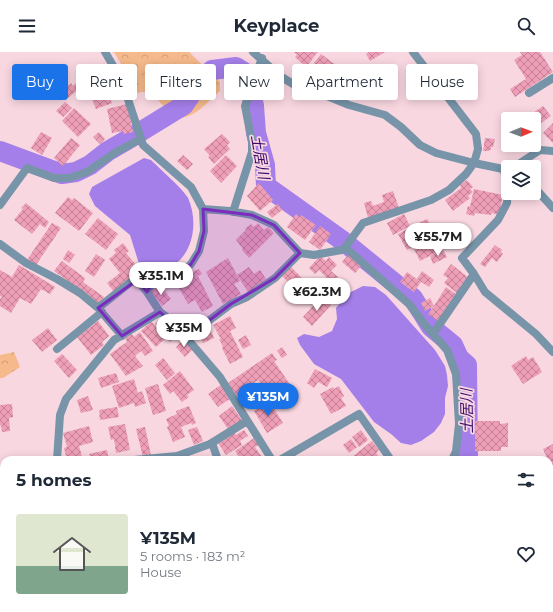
<!DOCTYPE html>
<meta charset="utf-8">
<style>
:root{--surface:#fff;--page:#f2f2f3;--text:#1f2937;--muted:#747a83;--line:#e0e1e3;--accent:#1a73e8}
body{margin:0;font-family:Montserrat,"Noto Sans JP",sans-serif;background:var(--page);color:var(--text);height:100vh;display:flex;flex-direction:column;font-size:15px;white-space:nowrap}
*{box-sizing:border-box;margin:0}
p{font-size:13px;color:var(--muted)}
.icon{flex:none;width:22px;height:22px;fill:none;stroke:currentColor;stroke-width:2;stroke-linecap:round;stroke-linejoin:round}
.map{position:relative;flex:1;overflow:hidden}
.panel{position:absolute;left:0px;top:404px;width:553px;height:156px;display:flex;flex-direction:column;background:var(--surface);border-radius:12px 12px 0 0;box-shadow:0 2px 10px #0003}
.panel>*{flex:none}
.banner{position:absolute;left:12px;top:12px;width:529px;height:36px;display:flex;gap:8px}
.needle{width:26px;rotate:89deg}
.fabs{position:absolute;left:501px;top:60px;display:grid;gap:8px}
.fabs a{display:grid;place-items:center;width:40px;height:40px;border-radius:4px;background:var(--surface);box-shadow:0 2px 10px #0003;font-size:20px}
.price{position:absolute;translate:-50% -34px;padding:0 9px;border-radius:14px;background:#fff;color:#222;font-size:13px;line-height:26px;filter:drop-shadow(0 1px 2px #0008)}
.price::after{content:'';position:absolute;left:50%;top:24px;width:12px;height:9px;margin-left:-6px;background:inherit;clip-path:polygon(0 0,100% 0,50% 100%)}
.price.active{background:var(--accent);color:#fff}
ul{padding:0;list-style:none}
li{display:flex;align-items:center;gap:12px;height:100px;padding:0 16px}
li+li{border-top:1px solid var(--line)}
li span{display:grid;place-items:center;flex:none;width:112px;height:80px;border-radius:4px;color:#555}
li>.icon{margin-inline-start:auto}
span .icon{width:48px;height:48px;fill:#fffc;stroke-width:1}
li b{font-size:17px}
h2{display:flex;justify-content:space-between;align-items:center;height:48px;padding:0 16px;font-size:17px}
.chip{padding:0 14px;border-radius:4px;background:var(--surface);box-shadow:0 2px 10px #0003;font-size:14px;line-height:36px}
.chip.active{background:var(--accent);color:#fff}
header{display:flex;justify-content:space-between;align-items:center;height:52px;padding:0 16px;background:var(--surface);font-size:18px;font-weight:700}
.map>svg:first-child{display:block}
.forest{fill:url(#forest-crowns)}
.water{fill:#a57fe9}
.lines{fill:none;stroke-linecap:round;stroke-linejoin:round}
.river{stroke:#a57fe9;stroke-width:20}
.building{fill:url(#building-cross-hatch)}
.minor{stroke:#7794a9;stroke-width:8}
.marked{fill:#7b2cbf;fill-opacity:0.2;stroke:#7b2cbf;stroke-width:3;stroke-linejoin:round}
.labels{text-anchor:middle;stroke-width:3.5;stroke-linejoin:round;paint-order:stroke}
.water-label{font-size:15px;font-style:italic;fill:#3c0d6d;stroke:#f9d7e1}
</style>
<header><svg class="icon" aria-label="menu" viewBox="0 0 24 24"><path d="M4 6h16M4 12h16M4 18h16"/></svg>Keyplace<svg class="icon" aria-label="search" viewBox="0 0 24 24"><circle cx="10" cy="10" r="6"/><path d="M15 15l6 6"/></svg></header>
<div class="map">
<svg width="553" height="560" viewBox="0 0 553 560">
<defs>
<pattern id="forest-crowns" width="20" height="18" patternUnits="userSpaceOnUse"><rect width="20" height="18" fill="#f5b98b"/><path d="M2 6a3 3 0 1 1 6 0M12 15a3 3 0 1 1 6 0" fill="none" stroke="#d39f78"/></pattern>
<pattern id="building-cross-hatch" width="8" height="8" patternUnits="userSpaceOnUse"><rect width="8" height="8" fill="#ef9eb8"/><path d="M0 0l8 8M0 8l8-8" fill="none" stroke="#c38196"/></pattern>
</defs>
<rect width="100%" height="100%" fill="#f9d7e1"/>
<path class="forest" d="M114,0H189L220,30V39C204,53 195,67 172,67L166,57L149,38L138,41Z
M14,300L20,315L3,326H0V303Z"/>
<path class="water" d="M144,106L151,108C159,116 184,138 188,146C200,172 192,211 162,218C153,220 149,221 141,218L130,183L95,154L89,142L92,135Z
M363,234L375,235L386,243L435,298L445,314L447,323L448,334L445,346V362L441,371L434,380L421,389L411,393L401,391L391,382L374,370L341,327L314,312L300,293L297,286L304,282L319,285L332,279L337,267L336,256L347,242Z
M0,413L4,414V469L0,472Z"/>
<g class="lines">
<path class="river" d="M0,99L62,122L76,120L90,113L108,99L127,88L184,53L199,30L212,18L236,15L247,22L254,54L256,81L265,113L266,134L343,189L413,246L431,275L453,293L459,306L467,313L468,408
M549,494L553,499"/>
</g>
<path class="building" d="M294,0H318L306,15L295,5L297,3Z
M369,0H385L370,9L366,2Z
M520,0H540L553,20L515,45L510,37L526,27L514,8L522,3Z
M321,2L337,14L330,23L314,11Z
M340,15L346,18L342,24L336,21Z
M115,20L123,42L116,45L112,35L110,36L105,24Z
M104,25L108,36H106L112,51L96,57L86,32Z
M71,31L73,34L76,31L80,36L68,46L61,39Z
M369,34L378,39L374,46L365,42Z
M65,50L72,56L63,65L56,59Z
M127,52L133,80L124,82L123,79L112,81L107,57Z
M543,54L551,64L537,74L534,67L530,63Z
M74,56L91,72L78,85L62,69Z
M553,71V91L543,81Z
M41,80L52,86L42,103L31,96Z
M99,80L105,87L100,92L93,85Z
M222,82L230,90L227,93L230,97L214,112L208,105L210,104L204,97Z
M71,86L80,93L63,114L54,106Z
M485,86L495,87L493,95H491V98H489V99H483Z
M183,103L193,112L187,118L177,109Z
M226,103L237,114L221,131L210,119Z
M534,108L540,118L534,121V115H524Z
M467,128L473,135L470,137L473,140L468,144L470,146L453,159L445,148L461,136L460,133Z
M259,131L273,148L260,159L247,144Z
M474,137L503,143L499,163L492,161L491,163L475,161L474,164L466,162L468,154L470,155Z
M393,139L399,156L368,166L364,151L371,149L373,154L384,150L382,143Z
M68,145L72,148L74,146L93,161L79,179L55,161Z
M26,151L49,170L45,176L40,172L32,182L14,168L23,157L21,156Z
M278,152L282,158L272,166L267,160Z
M296,162L299,165L301,163L316,173L305,188L287,175Z
M404,162L410,174L393,183L387,171Z
M98,166L118,182L106,198L85,182Z
M427,167L435,181L442,177L450,193L420,209L413,195L407,198L398,182Z
M52,171L61,176L36,213L27,208Z
M258,171L264,178L268,175L274,181L249,206L242,198L243,197L236,188L246,178L245,177L251,172L254,175Z
M320,174L331,182L320,198L309,190Z
M123,191L129,199L126,201L136,213L134,215L139,222L114,240L107,231L120,221L109,207L116,201L114,198Z
M495,193L502,198L501,200L503,202L497,210L492,206L485,215L480,212Z
M68,198L75,203L69,211L63,207Z
M443,198L447,205L433,212L430,204Z
M96,202L105,208L94,225L85,219Z
M349,202L362,213L355,221L342,210Z
M320,204L326,209L329,205L337,213L331,219L338,225L332,231L319,218L315,222L309,216Z
M228,206L240,229L234,232L241,242L223,252L206,220Z
M62,209L85,226L83,230L104,245L98,254L72,232L54,219Z
M451,212L469,226L457,241L444,231L448,226L443,223Z
M19,213L55,235L50,242L41,237L31,252L20,246L11,261L0,254V247L2,245L0,244V218L12,225Z
M249,215L254,222L260,218L266,227L248,240L237,223Z
M291,215L304,228L295,237L282,224Z
M199,217L202,222L198,224L213,254L202,260L195,248L188,252L176,231L178,230L177,227Z
M422,219L434,228L429,235L417,227Z
M407,220L421,230L414,240L400,230Z
M312,232L324,244L316,252L304,240Z
M160,233L171,247L162,254L151,240Z
M332,234L337,239L331,245L326,240Z
M446,235L456,242L438,269L428,262L434,254L425,259L421,251L430,246L434,254Z
M324,246L331,253L312,274L303,265L314,253L316,255Z
M163,264L179,282L170,290L155,272Z
M230,264L236,276L230,279L243,305L230,312L222,296L223,295L219,287H221L213,273Z
M98,269L109,284L102,290L104,293L91,303L77,285Z
M151,269L166,286L156,295L141,279Z
M48,276L57,288L42,300L32,288Z
M210,277L214,286L203,291L199,283Z
M140,280L153,299L145,304L141,299L135,304L143,314L126,324L110,302L127,290L125,286L131,281L134,285Z
M246,283L251,293L243,297L238,288Z
M184,287L193,297L185,305L176,295Z
M282,295L287,303L282,306L277,299Z
M272,301L277,308L274,309L291,334L273,344L267,335L264,337L258,328L240,340L241,342L237,345L228,331Z
M62,302L77,318L69,326L54,309Z
M526,304L528,308L533,305L542,320L523,332L511,314Z
M163,306L175,321L167,328L155,313Z
M315,317L332,326L327,335L318,330L314,336L307,331Z
M180,319L194,338L187,343L189,345L182,350L173,339L170,342L163,333Z
M116,321L119,330L101,336L98,326Z
M134,327L138,341L142,339L146,351L135,355L134,351L119,356L112,334Z
M158,332L166,359L153,363L145,336Z
M222,332L231,346L218,355L208,342Z
M339,334L344,344L341,346L346,354L331,362L320,342L333,335L334,337Z
M88,344L93,358L81,361L77,348Z
M269,349L283,371L267,381L254,359Z
M12,352L13,365L9,366L10,379L2,380L1,373L0,374V353Z
M189,354L196,371L192,373L191,371L181,375L185,385L173,390L167,375L169,374L166,367L177,362L176,359Z
M232,354L242,368L228,377L219,364Z
M117,355L119,365L100,368L99,358Z
M475,369H500V372L508,371V395H501V399H475Z
M125,372L130,398L116,401L114,387L111,388L108,375Z
M89,374L93,390L79,394L83,408H67L64,396L67,395L63,381Z
M145,375L151,403L143,405L136,377Z
M197,375L203,389L194,393L188,378Z
M244,378L248,384L240,389L242,393L226,403L218,391L235,381L236,383Z
M361,378L368,388L359,395L352,385Z
M254,386L259,393L255,395L264,408H241L235,399Z
M351,387L357,395L349,401L343,393Z
M372,389L379,398L376,401L379,405L374,408H355L352,405Z
M553,392V413L550,415L549,408H548L543,397Z
M107,398L109,408H91L89,402Z"/>
<g class="lines">
<path class="minor" d="M105,0L122,29L143,93L191,135L203,157L204,179L199,199L191,212L180,221L164,228L153,230L147,240L160,260L173,270L220,325L272,408
M253,0L280,24L293,32L327,44L349,53L385,63L401,75L420,93L436,101L474,111L478,97L476,82L413,0
M529,41L553,26
M514,115L540,98L553,99
M503,117L508,130
M534,135L553,156
M0,153L27,116L54,126H69L87,120L116,100L141,87
M203,157L230,159L252,163L274,173L300,201L314,203L347,197L409,252L425,273L447,298L456,322L459,372L456,399L452,408
M233,160L252,100V90L245,54L262,6
M0,192L26,211L57,227L80,241L98,256L122,284
M344,197L363,171L431,148L449,138L466,122L474,111L503,117H508
M474,222L485,240L536,282L553,300
M98,256L132,229L137,228L147,240
M433,282L474,222L462,206L498,168L507,151L508,136
M187,285L231,252L247,245L275,226L300,201
M57,297L102,260
M210,392L247,369
M57,408L60,363L66,347L114,288L160,260
M134,408L177,404L210,392L213,394L218,408
M280,408L359,362L391,408
M549,475L553,476
M549,507L553,511
M0,513L4,509
M0,532L4,538
M549,548L553,546
M16,556L19,560
M317,556L320,560
M475,556L478,560
M190,560L191,556
M532,560L538,556"/>
</g>
<path class="marked" d="M203,157L252,163L274,173L300,201L275,226L231,252L187,285L160,260L122,284L98,256L137,228L147,240L153,230L180,221L191,212L199,199L204,179Z"/>
<g class="labels">
<g class="water-label">
<text transform="translate(260 105) rotate(80)" y="5">土居川</text>
<text transform="translate(467 359) rotate(-91)" y="5">土居川</text>
</g>
</g>
</svg>
<div class="fabs">
<a><svg class="needle" viewBox="-14 -14 28 28"><path d="M0-13l5 13h-10z" fill="#e53935"/><path d="M0 13l5-13h-10z" fill="#747a83"/></svg></a>
<a><svg class="icon" aria-label="layers" viewBox="0 0 24 24"><path d="M12 4l9 5-9 5-9-5zM3 14l9 5 9-5"/></svg></a>
</div>
<b class="price" style="left:438px;top:205px">¥55.7M</b>
<b class="price" style="left:161px;top:244px">¥35.1M</b>
<b class="price" style="left:317px;top:260px">¥62.3M</b>
<b class="price" style="left:184px;top:296px">¥35M</b>
<b class="price active" style="left:268px;top:365px">¥135M</b>
<div class="banner">
<a class="chip active">Buy</a>
<a class="chip">Rent</a>
<a class="chip">Filters</a>
<a class="chip">New</a>
<a class="chip">Apartment</a>
<a class="chip">House</a>
</div>
<section class="panel">
<h2>5 homes<svg class="icon" aria-label="filters" viewBox="0 0 24 24"><path d="M4 7h16M4 17h16"/><circle cx="9" cy="7" r="2"/><circle cx="15" cy="17" r="2"/></svg></h2>
<ul>
<li><span style="background:linear-gradient(#dfe7d0 65%,#7fa58c 0)"><svg class="icon" aria-label="home" viewBox="0 0 24 24"><path d="M3 11l9-7 9 7M6 9v11h12V9"/></svg></span><div><b>¥135M</b><p>5 rooms · 183 m²</p><p>House</p></div><svg class="icon" aria-label="heart" viewBox="0 0 24 24"><path d="M12 20l-8-8c-3-5 5-10 8-4 3-6 11-1 8 4z"/></svg></li>
</ul>
</section>
</div>
